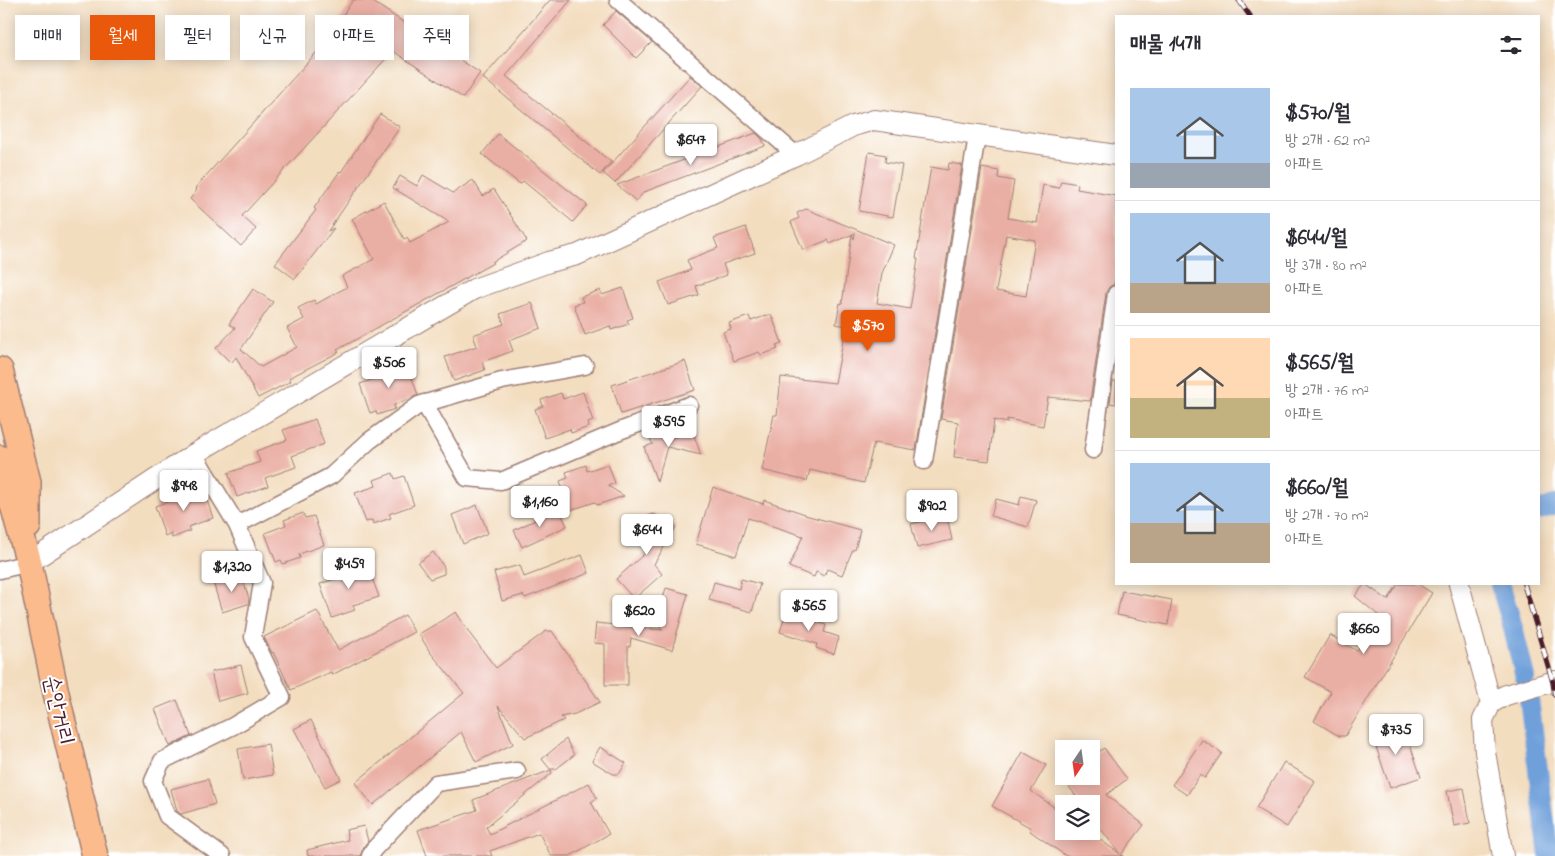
<!DOCTYPE html>
<html lang="ko">
<meta charset="utf-8">
<style>
:root{--surface:#fff;--page:#f2f2f3;--text:#2b2b33;--muted:#7c7c81;--line:#e1e1e2;--accent:#ea580c}
body{margin:0;font-family:"Indie Flower","Poor Story",sans-serif;background:var(--page);color:var(--text);height:100vh;display:flex;flex-direction:column;font-size:19px;white-space:nowrap}
*{box-sizing:border-box;margin:0}
p{font-size:16px;color:var(--muted)}
.icon{flex:none;width:28px;height:28px;fill:none;stroke:currentColor;stroke-width:2;stroke-linecap:round;stroke-linejoin:round}
.map{position:relative;flex:1;overflow:hidden}
.panel{position:absolute;left:1115px;top:15px;width:425px;height:570px;display:flex;flex-direction:column;background:var(--surface);border-radius:0px;box-shadow:0 2px 12px #0003}
.panel>*{flex:none}
.hud{position:absolute;left:15px;top:15px;width:475px;height:45px;display:flex;gap:10px}
.needle{width:32px;rotate:193deg}
.fabs{position:absolute;left:1055px;top:740px;display:grid;gap:10px}
.fabs a{display:grid;place-items:center;width:45px;height:45px;border-radius:0px;background:var(--surface);box-shadow:0 2px 12px #0003;font-size:25px}
.price{position:absolute;translate:-50% -42px;padding:0 11px;border-radius:5px;background:#fff;color:#222;font-size:16px;line-height:32px;filter:drop-shadow(0 1px 2px #0008)}
.price::after{content:'';position:absolute;left:50%;top:30px;width:15px;height:11px;margin-left:-8px;background:inherit;clip-path:polygon(0 0,100% 0,50% 100%)}
.price.current{background:var(--accent);color:#fff}
ul{padding:0;list-style:none}
li{display:flex;align-items:center;gap:15px;height:125px;padding:0 15px}
li+li{border-top:1px solid var(--line)}
li span{display:grid;place-items:center;flex:none;width:140px;height:100px;border-radius:0px;color:#555}
li>.icon{margin-inline-start:auto}
span .icon{width:60px;height:60px;fill:#fffc;stroke-width:1}
li b{font-size:21px}
h2{display:flex;justify-content:space-between;align-items:center;height:60px;padding:0 15px;font-size:21px}
.tag{padding:0 18px;border-radius:0px;background:var(--surface);box-shadow:0 2px 12px #0003;font-size:18px;line-height:45px}
.tag.current{background:var(--accent);color:#fff}
.map>svg:first-child{display:block}
.lines{fill:none;stroke-linecap:round;stroke-linejoin:round}
.canal{stroke:#70a0da;stroke-width:20}
.building{fill:#eaafa4;fill-rule:evenodd}
.minor-casing{stroke:#9e7e75;stroke-width:19}
.tertiary-casing{stroke:#9e7e75;stroke-width:22}
.primary-casing{stroke:#9e7e75;stroke-width:28}
.minor{stroke:#fff;stroke-width:16}
.tertiary{stroke:#fff;stroke-width:20}
.primary{stroke:#fbbb8d;stroke-width:25}
.rail-casing{stroke:#4a1f2b;stroke-width:5.5}
.rail{stroke:#fff;stroke-width:4;stroke-dasharray:11;stroke-linecap:butt}
.labels{text-anchor:middle;stroke-width:4;stroke-linejoin:round;paint-order:stroke}
.street-label{font-size:22px;fill:#4a1f2b;stroke:#fff}
</style>
<div class="map">
<svg width="1555" height="856" viewBox="0 0 1555 856">
<rect width="100%" height="100%" fill="#fff"/>
<filter id="ink" filterUnits="userSpaceOnUse"><feTurbulence type="fractalNoise" baseFrequency=".02" numOctaves="2"/><feDisplacementMap in="SourceGraphic" scale="10" xChannelSelector="R" yChannelSelector="G"/><feConvolveMatrix kernelMatrix="1 2 1 2 8 2 1 2 1" color-interpolation-filters="sRGB"/></filter>
<filter id="wash" filterUnits="userSpaceOnUse"><feTurbulence type="fractalNoise" baseFrequency=".0096" numOctaves="4" result="noise"/><feDisplacementMap in="SourceGraphic" scale="20" xChannelSelector="R" yChannelSelector="G"/><feGaussianBlur stdDeviation="1.12" result="paint"/><feColorMatrix in="noise" values="0 0 0 0 0 0 0 0 0 0 0 0 0 0 0 0 0 1.4 0 .05"/><feComposite in="paint" operator="in"/></filter>
<g filter="url(#wash)">
<rect width="100%" height="100%" fill="#f3ddbf"/>
<g class="lines">
<path class="canal" d="M1539,510L1555,505
M1500,584L1511,620L1525,677
M1529,699L1549,856"/>
</g>
<g id="blocks">
<path class="building" d="M353,0H370L480,73L463,98L393,51L242,216L256,229L241,246L190,199L197,190L195,188L323,45Z
M550,0H571L506,76L611,162L600,175L483,78Z
M616,11L652,42L636,58L603,25Z
M690,76L702,86L615,183L603,173Z
M380,114L400,127L328,231L334,228L295,279L275,264L316,210L314,208L340,171L341,172Z
M756,133L762,139L765,146L644,192L636,201L617,185Z
M498,134L587,205L573,222L523,181L520,184L482,154Z
M869,152L886,155L885,162L902,165L893,217L859,211Z
M949,163L962,165L916,450L874,443L864,483L810,470L807,481L762,470L774,415H777L781,377L835,383L846,326L836,324L840,303L842,304L852,234L854,239L855,233L830,244L828,240L803,250L791,222L799,218L797,213L806,209L894,245L882,273L877,303L910,309L918,259H916L931,167L948,170Z
M982,168L999,171L998,178L1014,181L1008,218L1037,223L1043,185L1059,188L1061,181L1078,184L1077,189L1116,196V267L1114,284L1109,287L1106,293L1090,401L1048,397L1043,426L1007,419V423L994,420L989,461L954,457L958,422L941,419ZM1006,235L1035,240L1026,296L996,291Z
M423,175L453,193L473,180L483,196L494,189L527,241L492,262L493,263L337,350L339,352L289,378L291,381L258,398L236,357L231,363L216,348L235,328L229,324L253,289L273,302L241,349L261,367L297,347L287,328L304,319L298,308L314,300L316,304L347,287L342,276L374,259L352,219L384,201L404,239L407,238L410,243L449,222L393,188L400,176L417,186Z
M746,227L755,253L723,264L727,275L696,286L699,295L668,305L659,282L691,270L687,260L718,248L714,238Z
M623,288L633,318L627,320L629,324L611,330L610,326L585,335L574,305L583,302L581,297L600,290L602,295Z
M532,303L541,328L509,340L513,351L482,362L485,370L454,381L445,357L477,346L473,335L504,324L500,314Z
M771,314L782,343L776,345L778,349L761,355L759,352L734,361L723,332L731,329L729,323L749,316L751,321Z
M685,361L695,390L621,414L612,385Z
M398,364L400,370L408,367L418,395L394,405L395,409L377,415L376,411L370,413L360,384L380,377L378,371Z
M1113,381H1116V404L1110,403Z
M583,392L593,421L588,423L589,427L571,433L570,429L545,438L535,409L543,406L541,400L561,393L563,399Z
M315,419L324,444L292,456L296,467L265,478L268,486L237,497L228,473L260,462L256,451L287,440L283,430Z
M692,430L701,455L667,447L657,482L644,447L653,444L650,439L671,432L669,439Z
M608,464L615,483L608,486L624,496L597,505L595,502L565,512L558,491L563,490L560,481L568,478L566,472L586,465L587,471Z
M393,473L395,479L404,476L414,505L389,514L391,518L373,524L372,520L366,522L355,493L376,486L374,480Z
M192,486L194,492L203,489L213,518L188,527L190,531L172,538L171,533L165,536L155,506L175,499L173,493Z
M713,487L763,504L764,500L805,514V515L860,530L855,550L853,549L842,575L827,569L824,576L816,572L814,577L789,567L803,536L748,518L736,556L696,544Z
M1021,496L1036,500L1028,527L991,516L996,499L1019,505Z
M477,505L488,533L463,544L452,515Z
M559,509L567,526L522,547L514,530Z
M303,513L305,518L314,516L324,545L299,554L300,558L283,564L281,560L276,562L265,533L286,525L284,520Z
M654,514L676,527L654,564L662,574L634,599L616,579L660,540L630,522Z
M947,516L952,540L917,548L911,524Z
M433,552L444,567V574L430,579L418,563Z
M582,555L589,573L525,598L523,595L502,601L494,572L520,565L524,577Z
M358,564L360,570L368,567L379,597L353,605L355,610L332,618L320,584L340,577L338,571Z
M241,573L249,599L248,604L222,612L213,582Z
M741,579L760,584L752,612L709,600L714,582L739,589Z
M1365,584L1388,600L1398,584H1418L1432,593L1345,736H1339L1314,721L1331,692L1305,677L1330,635L1357,651L1378,615L1355,596Z
M666,588L688,594L672,650L631,638L630,647L628,646V685H605V644L594,643L596,623L663,630L656,622Z
M1122,591L1172,600L1168,625L1117,615Z
M317,611L338,650L405,615L414,632L332,675L331,672L291,690L273,652L272,653L264,637Z
M456,612L470,634L496,668L546,631H552L600,702L575,714L561,717L564,720L525,738L498,706L513,744L476,762L461,732L373,805L355,783L464,693L430,652L419,634Z
M786,612L826,625L824,632L839,637L834,654L816,648L817,644L780,632Z
M241,665L248,693L218,701L211,672Z
M177,700L191,736L170,746L155,709Z
M311,720L341,779L325,787L294,729Z
M1403,724L1421,777L1390,788L1372,735Z
M566,739L574,755L556,769H550L542,759Z
M1202,740L1222,753L1205,778L1200,775L1187,795L1172,785Z
M268,744L273,775L243,780L238,749Z
M600,747L626,763L619,774H613L592,761Z
M1104,748L1127,779L1106,795L1144,825L1121,855L1123,856H1066L1030,831L1031,828L992,806L1023,752L1046,765L1031,791L1064,814V831H1088L1120,854L1091,816V804H1082L1061,776H1091V758Z
M1284,762L1315,781L1287,827L1256,808Z
M551,770L552,773L486,827L490,834L589,783L597,798L591,802L609,834L570,856H551L539,833L490,851L492,856H427L418,830L477,810L473,800Z
M208,779L215,804L181,814L177,811L171,789Z
M1464,788L1470,823L1454,826L1447,791Z
M364,826L368,841L364,846L360,856H308L307,850L348,840L346,830Z"/>
</g>
</g>
<g filter="url(#ink)">
<use href="#blocks" fill-opacity="0" stroke="#9e7e75" stroke-width="1"/>
<g class="lines">
<defs>
<path id="minor" d="M618,0L796,155
M424,403L467,478L501,481L622,430L689,405
M1093,450L1116,294
M194,454L237,525L331,476L369,441L419,405L502,381L585,366
M924,461L977,136
M0,570L29,563
M222,856L167,816L153,781L162,761L233,726L282,697L253,637L262,583L237,525
M370,856L373,850L436,783L517,771"/>
<path id="tertiary" d="M29,563L194,454L474,289L549,262L577,255L796,155L853,126L874,120L1116,155
M1459,584L1491,703
M1503,856L1485,752L1483,720L1491,703L1506,695L1555,681"/>
<path id="primary" d="M0,370L28,482V526
M0,458L29,563L56,693L95,856"/>
</defs>
<use href="#minor" class="minor-casing"/>
<use href="#tertiary" class="tertiary-casing"/>
<use href="#primary" class="primary-casing"/>
<use href="#minor" class="minor"/>
<use href="#tertiary" class="tertiary"/>
<use href="#primary" class="primary"/>
<defs>
<path id="rail" d="M1239,0L1250,16
M1524,584L1553,682L1555,695"/>
</defs>
<use href="#rail" class="rail-casing"/>
<use href="#rail" class="rail"/>
</g>
</g>
<g class="labels">
<g class="street-label">
<text transform="translate(60 710) rotate(77)" y="8">순안거리</text>
</g>
</g>
</svg>
<div class="fabs">
<a><svg class="needle" viewBox="-14 -14 28 28"><path d="M0-13l5 13h-10z" fill="#e53935"/><path d="M0 13l5-13h-10z" fill="#7c7c81"/></svg></a>
<a><svg class="icon" aria-label="layers" viewBox="0 0 24 24"><path d="M12 4l9 5-9 5-9-5zM3 14l9 5 9-5"/></svg></a>
</div>
<b class="price" style="left:691px;top:166px">$647</b>
<b class="price current" style="left:868px;top:352px">$570</b>
<b class="price" style="left:389px;top:389px">$506</b>
<b class="price" style="left:669px;top:448px">$595</b>
<b class="price" style="left:184px;top:512px">$948</b>
<b class="price" style="left:540px;top:528px">$1,160</b>
<b class="price" style="left:932px;top:532px">$902</b>
<b class="price" style="left:647px;top:556px">$644</b>
<b class="price" style="left:349px;top:590px">$459</b>
<b class="price" style="left:232px;top:593px">$1,320</b>
<b class="price" style="left:809px;top:632px">$565</b>
<b class="price" style="left:639px;top:637px">$620</b>
<b class="price" style="left:1364px;top:655px">$660</b>
<b class="price" style="left:1396px;top:756px">$735</b>
<div class="hud">
<a class="tag">매매</a>
<a class="tag current">월세</a>
<a class="tag">필터</a>
<a class="tag">신규</a>
<a class="tag">아파트</a>
<a class="tag">주택</a>
</div>
<section class="panel">
<h2>매물 14개<svg class="icon" aria-label="filters" viewBox="0 0 24 24"><path d="M4 7h16M4 17h16"/><circle cx="9" cy="7" r="2"/><circle cx="15" cy="17" r="2"/></svg></h2>
<ul>
<li><span style="background:linear-gradient(#a9c7e8 75%,#9aa5b1 0)"><svg class="icon" aria-label="home" viewBox="0 0 24 24"><path d="M3 11l9-7 9 7M6 9v11h12V9"/></svg></span><div><b>$570/월</b><p>방 2개 · 62 m²</p><p>아파트</p></div></li>
<li><span style="background:linear-gradient(#a9c7e8 70%,#b9a48a 0)"><svg class="icon" aria-label="home" viewBox="0 0 24 24"><path d="M3 11l9-7 9 7M6 9v11h12V9"/></svg></span><div><b>$644/월</b><p>방 3개 · 80 m²</p><p>아파트</p></div></li>
<li><span style="background:linear-gradient(#ffd9b3 60%,#c2b280 0)"><svg class="icon" aria-label="home" viewBox="0 0 24 24"><path d="M3 11l9-7 9 7M6 9v11h12V9"/></svg></span><div><b>$565/월</b><p>방 2개 · 76 m²</p><p>아파트</p></div></li>
<li><span style="background:linear-gradient(#a9c7e8 60%,#b9a48a 0)"><svg class="icon" aria-label="home" viewBox="0 0 24 24"><path d="M3 11l9-7 9 7M6 9v11h12V9"/></svg></span><div><b>$660/월</b><p>방 2개 · 70 m²</p><p>아파트</p></div></li>
</ul>
</section>
</div>
